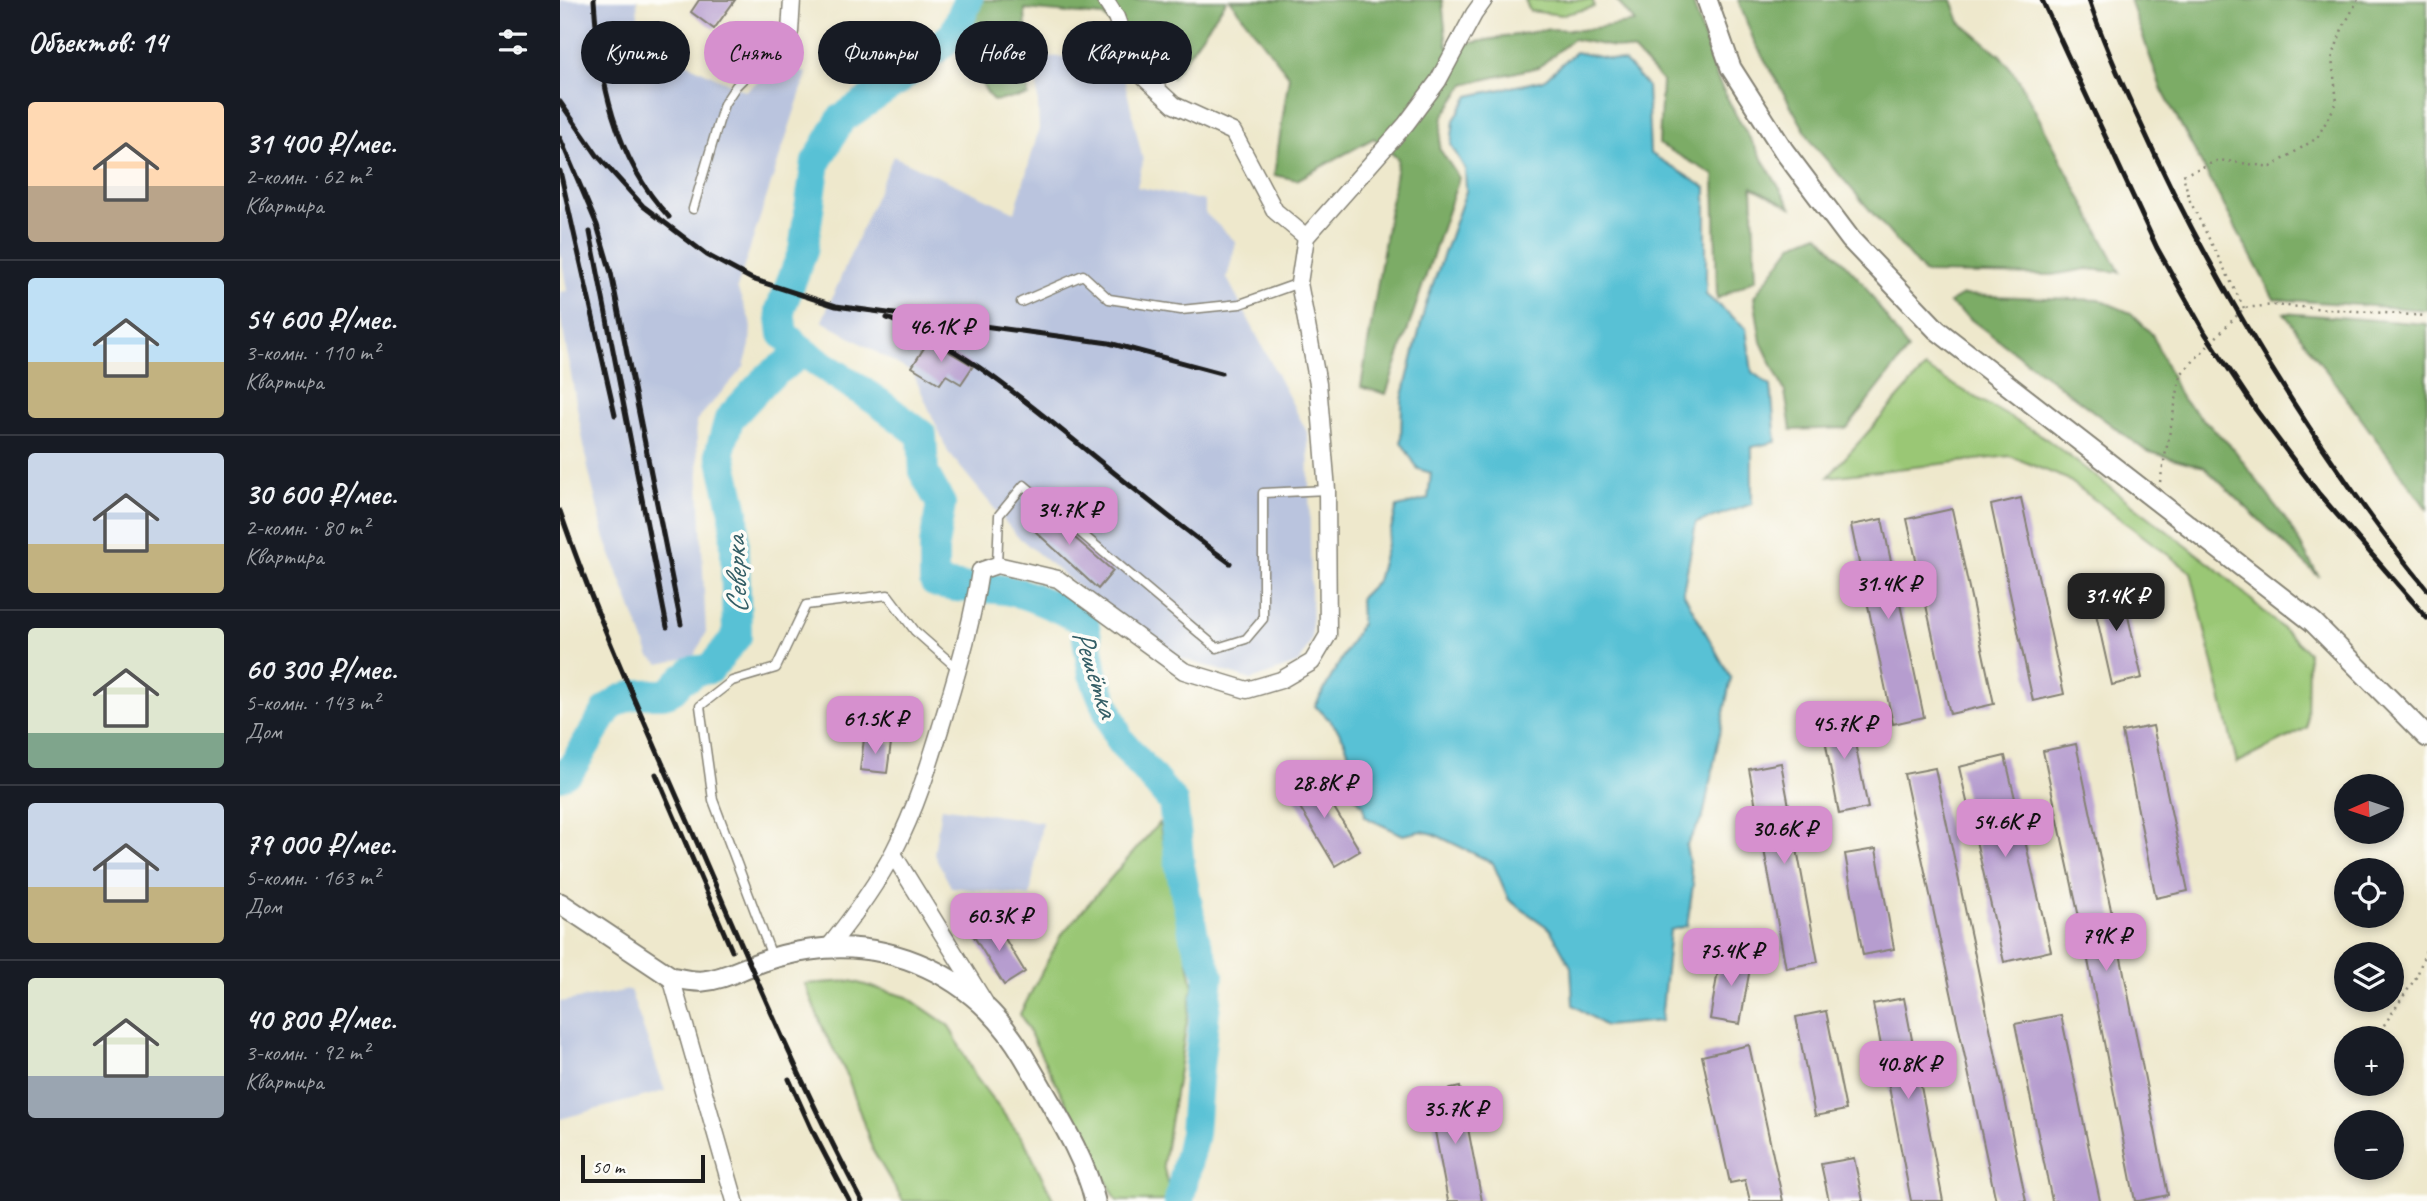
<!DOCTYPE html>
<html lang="ru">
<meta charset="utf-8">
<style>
:root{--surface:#171b24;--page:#20242c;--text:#f1f3f6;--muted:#9ea1a6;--line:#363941;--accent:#d690ce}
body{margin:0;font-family:Caveat,sans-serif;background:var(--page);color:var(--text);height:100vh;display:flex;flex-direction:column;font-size:26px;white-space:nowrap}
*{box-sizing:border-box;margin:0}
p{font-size:23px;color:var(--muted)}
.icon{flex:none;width:38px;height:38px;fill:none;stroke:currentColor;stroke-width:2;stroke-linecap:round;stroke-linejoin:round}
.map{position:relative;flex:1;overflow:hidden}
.sheet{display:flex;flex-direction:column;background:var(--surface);width:560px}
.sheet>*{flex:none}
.hud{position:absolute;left:21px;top:21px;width:665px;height:63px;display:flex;gap:14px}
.needle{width:46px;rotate:267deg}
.buttons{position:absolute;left:1774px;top:774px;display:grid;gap:14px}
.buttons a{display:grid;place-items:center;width:70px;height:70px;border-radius:50%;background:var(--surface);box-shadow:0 4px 10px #0003;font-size:35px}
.scale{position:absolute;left:21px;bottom:18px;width:124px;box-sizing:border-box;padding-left:7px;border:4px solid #1c1c1c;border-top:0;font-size:19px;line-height:24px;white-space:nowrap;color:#1c1c1c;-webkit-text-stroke:5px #fdfcf7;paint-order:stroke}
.price{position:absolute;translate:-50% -60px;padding:0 16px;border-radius:14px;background:var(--accent);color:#111;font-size:23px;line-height:46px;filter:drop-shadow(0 2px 4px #0008)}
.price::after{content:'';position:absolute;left:50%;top:42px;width:21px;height:16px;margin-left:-10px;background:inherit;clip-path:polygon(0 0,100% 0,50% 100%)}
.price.on{background:#222;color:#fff}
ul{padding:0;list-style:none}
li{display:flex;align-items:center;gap:21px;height:175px;padding:0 28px}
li+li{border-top:2px solid var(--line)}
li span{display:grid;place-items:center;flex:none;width:196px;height:140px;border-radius:7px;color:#555}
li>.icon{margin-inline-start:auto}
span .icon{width:84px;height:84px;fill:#fffc;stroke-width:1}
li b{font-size:30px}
h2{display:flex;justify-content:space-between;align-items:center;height:84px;padding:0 28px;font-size:30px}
.tag{padding:0 24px;border-radius:32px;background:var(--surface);box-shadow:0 4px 10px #0003;font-size:24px;line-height:63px}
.tag.on{background:var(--accent);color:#111}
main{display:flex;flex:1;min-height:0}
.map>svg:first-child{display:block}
.industrial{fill:#bac4de}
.green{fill:#9ac775;stroke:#5b7248;stroke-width:2}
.forest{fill:#7bac66;stroke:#4c6441;stroke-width:2}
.water{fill:#58c1d5;stroke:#3a6e78;stroke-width:2}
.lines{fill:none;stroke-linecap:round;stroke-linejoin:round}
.river{stroke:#58c1d5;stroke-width:30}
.building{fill:#b69dcf}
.service-casing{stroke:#858274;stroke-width:11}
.minor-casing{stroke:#858274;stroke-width:19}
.tertiary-casing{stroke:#858274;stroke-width:23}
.path{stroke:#858274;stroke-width:2.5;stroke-dasharray:2 5;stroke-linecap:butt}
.service{stroke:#fff;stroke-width:8}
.minor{stroke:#fff;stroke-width:16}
.tertiary{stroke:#fff;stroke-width:19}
.rail{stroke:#1c1c1c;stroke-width:5}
.labels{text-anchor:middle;stroke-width:7;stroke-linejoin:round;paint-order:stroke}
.water-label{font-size:30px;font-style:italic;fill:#345e66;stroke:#fdfcf7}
</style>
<main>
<section class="sheet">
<h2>Объектов: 14<svg class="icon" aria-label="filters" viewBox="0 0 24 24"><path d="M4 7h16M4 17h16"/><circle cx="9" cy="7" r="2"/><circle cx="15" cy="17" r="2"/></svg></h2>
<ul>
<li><span style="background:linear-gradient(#ffd9b3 60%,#b9a48a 0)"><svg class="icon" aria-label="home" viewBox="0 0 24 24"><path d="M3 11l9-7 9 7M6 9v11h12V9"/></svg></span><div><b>31 400 ₽/мес.</b><p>2-комн. · 62 m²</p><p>Квартира</p></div></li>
<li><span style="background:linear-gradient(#bfe0f5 60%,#c2b280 0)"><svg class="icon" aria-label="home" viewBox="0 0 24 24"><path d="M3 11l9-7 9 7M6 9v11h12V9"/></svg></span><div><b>54 600 ₽/мес.</b><p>3-комн. · 110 m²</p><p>Квартира</p></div></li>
<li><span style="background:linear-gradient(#c9d6e8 65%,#c2b280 0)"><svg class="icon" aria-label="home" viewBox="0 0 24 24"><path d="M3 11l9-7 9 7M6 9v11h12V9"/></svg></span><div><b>30 600 ₽/мес.</b><p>2-комн. · 80 m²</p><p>Квартира</p></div></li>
<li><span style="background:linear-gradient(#dfe7d0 75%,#7fa58c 0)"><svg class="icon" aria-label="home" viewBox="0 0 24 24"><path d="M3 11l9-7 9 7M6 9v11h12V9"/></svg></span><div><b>60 300 ₽/мес.</b><p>5-комн. · 143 m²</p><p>Дом</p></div></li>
<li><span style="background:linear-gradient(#c9d6e8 60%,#c2b280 0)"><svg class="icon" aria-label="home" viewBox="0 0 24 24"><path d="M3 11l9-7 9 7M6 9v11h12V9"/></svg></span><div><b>79 000 ₽/мес.</b><p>5-комн. · 163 m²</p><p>Дом</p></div></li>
<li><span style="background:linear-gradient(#dfe7d0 70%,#9aa5b1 0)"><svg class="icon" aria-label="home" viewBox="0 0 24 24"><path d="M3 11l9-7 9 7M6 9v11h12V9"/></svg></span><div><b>40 800 ₽/мес.</b><p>3-комн. · 92 m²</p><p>Квартира</p></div></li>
</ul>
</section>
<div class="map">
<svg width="1867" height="1201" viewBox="0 0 1867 1201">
<rect width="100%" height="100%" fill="#fdfcf7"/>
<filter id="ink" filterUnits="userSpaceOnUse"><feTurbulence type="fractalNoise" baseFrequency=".0143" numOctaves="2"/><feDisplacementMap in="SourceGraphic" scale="14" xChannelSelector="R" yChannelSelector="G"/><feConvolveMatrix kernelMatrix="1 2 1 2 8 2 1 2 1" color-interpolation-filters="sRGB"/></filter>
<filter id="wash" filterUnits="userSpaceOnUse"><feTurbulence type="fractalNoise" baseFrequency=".00686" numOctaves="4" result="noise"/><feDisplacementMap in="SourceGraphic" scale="28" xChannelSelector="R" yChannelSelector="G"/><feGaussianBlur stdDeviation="1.57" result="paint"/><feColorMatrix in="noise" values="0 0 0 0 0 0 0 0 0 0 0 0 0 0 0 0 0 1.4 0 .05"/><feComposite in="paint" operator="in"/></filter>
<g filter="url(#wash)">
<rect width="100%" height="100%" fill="#eee8cc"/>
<path class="industrial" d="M0,0H77L79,36L84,43L185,91L219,67L247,73L177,288L191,323L190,345L184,367L136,421L146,633L134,656L100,664L90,657L45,539L28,468L0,314V292L7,291L0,251Z
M559,56L583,161L577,187L645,201V213L676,242L667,278L748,434L752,639L739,663L691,680L620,658L551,614L457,536L388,452L353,373L262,321L333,156L455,212L479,129L476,57Z
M381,807L482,822L470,896L391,887L374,854Z
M70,990L105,1091L0,1119V1002Z"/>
<path class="green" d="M965,0H1033L1034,7L1002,15L970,11Z
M1365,368L1484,437L1662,573L1748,652L1747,728L1677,763L1631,572L1507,479L1450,456L1268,477Z
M599,823L633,986L603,1165L612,1201H557L460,1014L501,935Z
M291,981L347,997L389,1026L415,1076L465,1142L494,1201H343L313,1151L287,1075L264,1031L245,984Z"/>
<path class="forest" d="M417,0H667L612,78L543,16L465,9L468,96L433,101L402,55Z
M670,0H882L887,47L990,29L1021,30L1075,22L1056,0H1132L1157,78L1176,115L1231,207L1192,187L1196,279L1157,299L1154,175L1099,144L1102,81L1074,51L1013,39L979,67L905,84L883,116L879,148L899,178L826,394L801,387L838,159L814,138L737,180L714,175L729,76Z
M1178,0H1392L1400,22L1440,55L1458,78L1560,272L1527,269L1492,275L1364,273L1252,143L1194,41Z
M1570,0H1867V310L1714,299L1601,88Z
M1258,234L1303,283L1348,350L1287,428L1231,430L1225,392L1201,342L1194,297L1233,244Z
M1403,295L1540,300L1571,313L1592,334L1621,398L1673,448L1729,524L1759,577L1644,467L1586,451L1389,303Z
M1724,313L1867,324V509Z"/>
<path class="water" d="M1015,52L1065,62L1087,86L1090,153L1146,188V295L1186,328L1192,372L1211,386L1216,442L1192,447V504L1136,523L1123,592L1171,678L1143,817L1126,846L1133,885L1127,926L1110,930L1101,1021L1045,1026L1013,1005L1011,967L990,929L949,900L933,863L874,834L861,831L843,835L805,817L804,806L794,796C789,750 792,739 755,706L801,624L800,598L817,581L837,507L868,499L871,473L858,469L841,442L842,400L865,307L906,191L905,169L891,145L894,120L909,96L984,80Z"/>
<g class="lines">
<path class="river" d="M408,0L394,34L336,82L281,119L256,162L243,251L220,310L223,334L243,352L318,402L362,435L364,473L381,504L374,545V582C401,592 431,584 459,593C481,599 503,611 524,620L533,674L559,739L613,802L620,866L634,936L649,975L639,1066L634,1133L619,1201
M0,776L11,769L47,710C60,697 74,693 92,694C98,694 103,695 109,692C117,687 119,678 130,676L132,671L150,669L177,636L174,512L160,451L169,419L207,378L243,352"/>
</g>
<g id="blocks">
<path class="building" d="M139,0H175L154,29L131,12Z
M369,340L413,366L401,384L386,375L380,384L352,367Z
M1461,498L1504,694L1473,701L1431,505Z
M477,505L553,571L538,589L463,520Z
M1392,509L1434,704L1390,714L1347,519Z
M1322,519L1364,717L1333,724L1291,525Z
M1560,581L1582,678L1552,685L1530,587Z
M1288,708L1308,808L1279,814L1260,713Z
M1593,726L1628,891L1596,898L1562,732Z
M304,739L331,743L327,773L300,770Z
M1516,744L1557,938L1608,1195L1579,1201H1575L1525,945L1483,751Z
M1445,756L1491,951L1444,962L1399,767Z
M1221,763L1258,962L1226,968L1189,769Z
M1375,768L1417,965L1466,1201H1436L1344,774Z
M754,774L800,851L775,866L729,789Z
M1316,849L1334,949L1303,955L1285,854Z
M435,922L465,972L444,985L413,935Z
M1161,952L1192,957L1180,1024L1150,1019Z
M1344,998L1383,1201H1351L1313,1004Z
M1266,1011L1286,1110L1255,1116L1236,1017Z
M1501,1015L1540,1201H1492L1455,1024Z
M1189,1045L1223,1201H1190L1185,1180L1170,1183L1142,1056Z
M900,1087L922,1201H888L868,1094Z
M1294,1158L1303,1201H1269L1261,1164Z"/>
</g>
</g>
<g filter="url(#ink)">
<use href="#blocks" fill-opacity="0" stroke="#858274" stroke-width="2"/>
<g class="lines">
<defs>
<path id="service" d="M133,209L164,104L176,86L230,32
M461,302L523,275L549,299L621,310L680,304L739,283
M437,565L439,515L464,485L657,648L686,639L703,619V493L767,490
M213,959L153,800L140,706L172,681L216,668L246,605L328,595L355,631L398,669"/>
<path id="minor" d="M545,0L556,17L576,70L614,105L673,132L715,211L746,237
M230,32L232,0
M333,854L425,1003
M268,948C293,917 316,886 334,851C359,803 373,752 389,700C402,656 413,617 420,571L437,565L498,579L624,671L687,690L721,680L752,662L768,635L767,490L758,384L739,283L746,237L846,124L878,81L914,14L924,0
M111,977L175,1201"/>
<path id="tertiary" d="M1147,0L1171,68L1224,151L1291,240L1377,330L1753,622L1867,737
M0,903L111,977C121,979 132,982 143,981C159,980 173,973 188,967C207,959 229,953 250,950C331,938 411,976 456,1044C467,1061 476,1078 486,1095C506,1129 526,1163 535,1201"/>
</defs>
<use href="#service" class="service-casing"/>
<use href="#minor" class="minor-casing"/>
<use href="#tertiary" class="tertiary-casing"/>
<path class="path" d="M1684,308L1630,201L1623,175L1659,160L1711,167L1757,138L1777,102L1772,59L1782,29L1798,0
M1600,482L1621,374L1684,308L1713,305L1867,316
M1820,1031L1857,976L1867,947"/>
<use href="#service" class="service"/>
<use href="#minor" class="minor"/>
<use href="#tertiary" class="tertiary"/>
<path class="rail" d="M34,0C39,78 54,158 109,217
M1482,0L1597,248L1645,333L1696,410L1759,494L1867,618
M1529,0C1543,42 1561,82 1580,122C1628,229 1685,329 1749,427C1787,483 1824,538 1867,589
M0,102L37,155L83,206L147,255L192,279L276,306L549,343L661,373
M0,138L37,225L51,273L121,624
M0,171L55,415
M30,232L107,627
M327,318C396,344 453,391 510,437C563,480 615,523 670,563
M0,511C40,628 93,740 142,854C193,971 242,1088 302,1201
M96,774L172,951
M229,1079L251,1128L289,1201"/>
</g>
</g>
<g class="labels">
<g class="water-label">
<text transform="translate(176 575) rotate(-92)" y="10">Северка</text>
<text transform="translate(536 673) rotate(72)" y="10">Решётка</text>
</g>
</g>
</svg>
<div class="buttons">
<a><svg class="needle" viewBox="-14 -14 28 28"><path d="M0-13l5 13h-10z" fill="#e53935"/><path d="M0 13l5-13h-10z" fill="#9ea1a6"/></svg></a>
<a><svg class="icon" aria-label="locate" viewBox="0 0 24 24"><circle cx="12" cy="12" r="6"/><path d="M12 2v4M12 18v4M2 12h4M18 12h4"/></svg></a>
<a><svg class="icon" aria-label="layers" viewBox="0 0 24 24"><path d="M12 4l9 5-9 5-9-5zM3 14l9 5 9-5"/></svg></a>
<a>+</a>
<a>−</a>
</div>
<div class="scale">50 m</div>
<b class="price" style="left:381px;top:364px">46.1K ₽</b>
<b class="price" style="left:509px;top:547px">34.7K ₽</b>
<b class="price" style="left:1328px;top:621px">31.4K ₽</b>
<b class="price on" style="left:1556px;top:633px">31.4K ₽</b>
<b class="price" style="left:315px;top:756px">61.5K ₽</b>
<b class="price" style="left:1284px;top:761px">45.7K ₽</b>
<b class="price" style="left:764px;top:820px">28.8K ₽</b>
<b class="price" style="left:1445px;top:859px">54.6K ₽</b>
<b class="price" style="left:1224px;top:866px">30.6K ₽</b>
<b class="price" style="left:439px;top:953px">60.3K ₽</b>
<b class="price" style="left:1546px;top:973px">79K ₽</b>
<b class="price" style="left:1171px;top:988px">75.4K ₽</b>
<b class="price" style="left:1348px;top:1101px">40.8K ₽</b>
<b class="price" style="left:895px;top:1146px">35.7K ₽</b>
<div class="hud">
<a class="tag">Купить</a>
<a class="tag on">Снять</a>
<a class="tag">Фильтры</a>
<a class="tag">Новое</a>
<a class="tag">Квартира</a>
</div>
</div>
</main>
